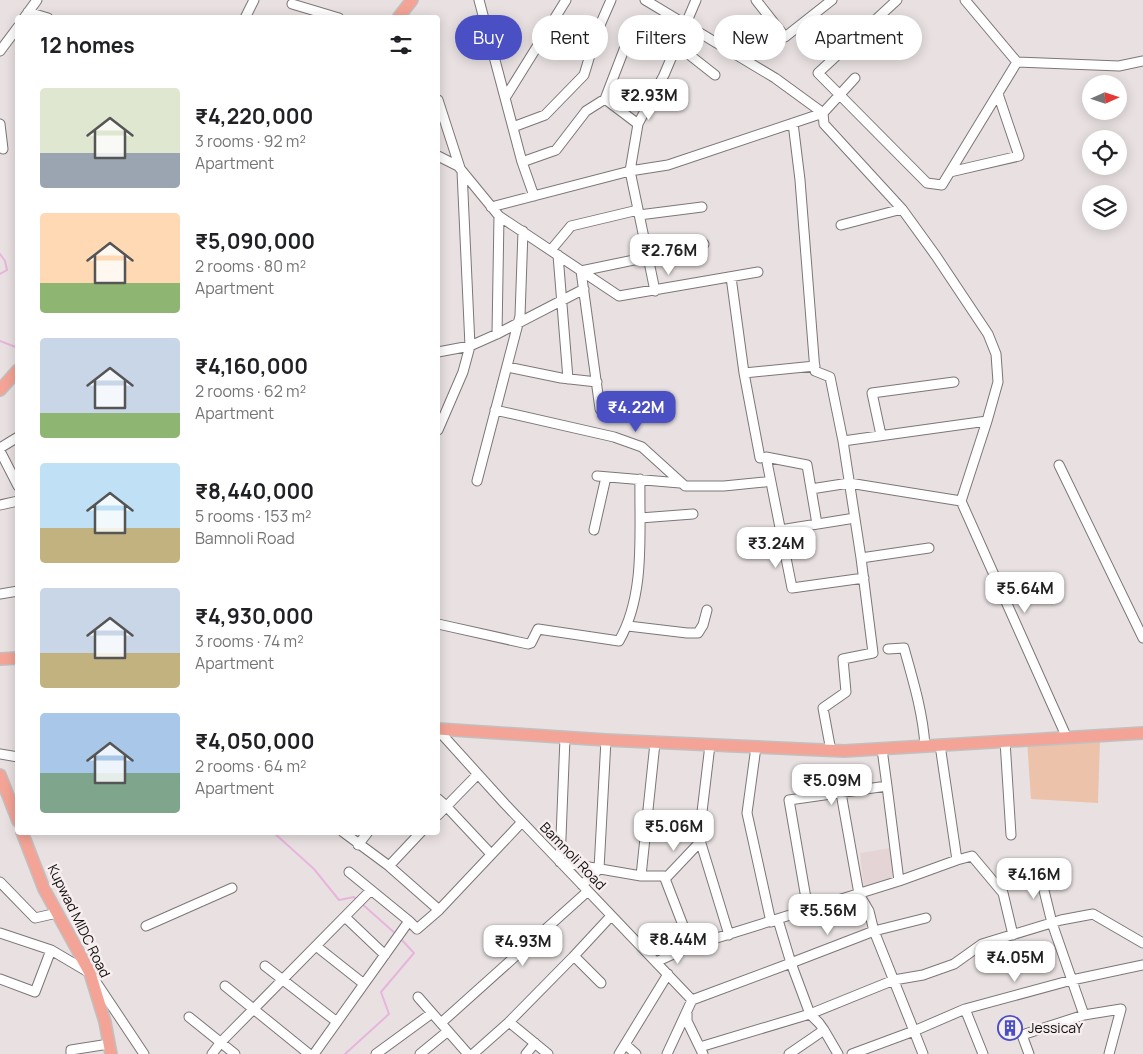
<!DOCTYPE html>
<meta charset="utf-8">
<style>
:root{--surface:#fff;--page:#f2f2f2;--text:#202124;--muted:#757577;--accent:#4b4fc4}
body{margin:0;font-family:Manrope,sans-serif;background:var(--page);color:var(--text);height:100vh;display:flex;flex-direction:column;font-size:19px;white-space:nowrap}
*{box-sizing:border-box;margin:0}
p{font-size:16px;color:var(--muted)}
.icon{flex:none;width:28px;height:28px;fill:none;stroke:currentColor;stroke-width:2;stroke-linecap:round;stroke-linejoin:round}
.map{position:relative;flex:1;overflow:hidden}
.details{position:absolute;left:15px;top:15px;width:425px;height:820px;display:flex;flex-direction:column;background:var(--surface);border-radius:5px;box-shadow:0 2px 12px #0003}
.details>*{flex:none}
.banner{position:absolute;left:455px;top:15px;width:475px;height:45px;display:flex;gap:10px}
.needle{width:32px;rotate:87deg}
.tools{position:absolute;left:1082px;top:75px;display:grid;gap:10px}
.tools a{display:grid;place-items:center;width:45px;height:45px;border-radius:50%;background:var(--surface);box-shadow:0 2px 12px #0003;font-size:25px}
.price{position:absolute;translate:-50% -42px;padding:0 11px;border-radius:10px;background:#fff;color:#222;font-size:16px;line-height:32px;filter:drop-shadow(0 1px 2px #0008)}
.price::after{content:'';position:absolute;left:50%;top:30px;width:15px;height:11px;margin-left:-8px;background:inherit;clip-path:polygon(0 0,100% 0,50% 100%)}
.price.current{background:var(--accent);color:#fff}
ul{padding:0;list-style:none}
li{display:flex;align-items:center;gap:15px;height:125px;padding:0 25px}
li span{display:grid;place-items:center;flex:none;width:140px;height:100px;border-radius:5px;color:#555}
li>.icon{margin-inline-start:auto}
span .icon{width:60px;height:60px;fill:#fffc;stroke-width:1}
li b{font-size:21px}
h2{display:flex;justify-content:space-between;align-items:center;height:60px;padding:0 25px;font-size:21px}
.chip{padding:0 18px;border-radius:22px;background:var(--surface);box-shadow:0 2px 12px #0003;font-size:18px;line-height:45px}
.chip.current{background:var(--accent);color:#fff}
.map>svg:first-child{display:block}
.built{fill:#e5d4d5}
.green{fill:#edc2ab}
.lines{fill:none;stroke-linecap:round;stroke-linejoin:round}
.stream{stroke:#e7b5dc;stroke-width:2}
.minor-casing{stroke:#7d7676;stroke-width:11}
.major-casing{stroke:#c1c0c0;stroke-width:14}
.minor{stroke:#fff;stroke-width:9}
.major{stroke:#f3a496;stroke-width:11}
.labels{text-anchor:middle;stroke-width:5;stroke-linejoin:round;paint-order:stroke}
.street-label{font-size:14px;fill:#0f0c0c;stroke:#f7eeef}
.poi-label{font-size:14px;fill:#0f0c0c;stroke:#f7eeef;text-anchor:start}
</style>
<div class="map">
<svg width="1143" height="1054" viewBox="0 0 1143 1054">
<rect width="100%" height="100%" fill="#e9e1e1"/>
<path class="built" d="M890,848L895,881L864,889L860,853Z"/>
<path class="green" d="M1027,740H1100L1098,803L1031,799Z"/>
<g class="lines">
<path class="stream" d="M0,254L5,261L7,270L0,274
M0,341L18,348
M273,832L314,869L339,900L354,897L357,900
M361,903L397,935
M345,1054L389,1014L381,992L414,953L400,938"/>
<defs>
<path id="minor" d="M479,0L522,162
M645,0L775,78L823,113L855,78
M756,0L785,37L832,0
M897,0L818,73L927,183L942,185L1017,62
M965,0L1017,62L1119,66L1143,61
M292,4L339,18
M28,12L48,18
M24,18L37,0
M245,18L254,0
M0,51L18,27
M505,98L566,0
M605,99L630,34L652,46L668,38L715,75
M438,100L460,168
M793,123L800,180L815,371L830,377L843,441L987,421L961,501L1067,738
M0,124L3,149
M638,124L664,75L696,0
M513,127L545,115L584,75L597,32L611,0
M438,156L458,166L499,216L619,296L758,272
M950,172L1019,156L998,94
M491,207L630,171L638,124L605,99L586,111L556,150L522,162L534,196
M639,215L702,207
M841,225L902,209
M551,250L571,226L638,210
M558,255L568,379
M581,271L648,257L630,171L668,165L823,113L824,124L902,209L936,256L988,334L996,354L998,382L987,421
M581,271L600,409
M731,277L744,373L760,458
M655,291L648,257L704,244
M497,334L584,289
M438,352L470,346L462,171
M507,367L561,378L597,382
M744,373L815,366
M495,410L614,437L642,447L685,486H724L765,482
M438,430L463,372L470,346L497,334L499,216
M881,435L872,393L954,382
M0,448L18,437
M0,451L18,486
M1059,465L1143,638
M597,476L680,483
M477,481L520,316L523,231
M811,489L849,483L961,501
M0,505L18,501
M640,518L693,514
M817,524L807,465L766,457L792,588L864,578
M594,530L606,477
M780,530L855,518
M861,558L929,548
M0,594L18,591
M438,624L528,644L531,643L538,629L619,641C646,594 639,532 640,479
M628,626L687,633H698L703,625L707,610
M888,649L904,648C913,680 923,713 925,746
M438,730L505,804L692,1000
M565,738L560,862L641,876H664L691,946L899,881L957,860L940,745
M1005,741L1011,835
M710,745L699,837L729,935
M756,747L747,813L771,922L778,920L791,963L874,931L926,918
M882,749L887,786
M831,751L823,708L846,692L843,659L873,653L861,558L843,441
M0,754L18,757
M841,793L859,894L869,911L874,931L914,1031L965,1009L983,1054
M438,799L446,806L491,854
M438,815L478,774
M343,832L389,866L421,832
M358,845L368,832
M957,860L972,856L1003,893L1013,935
M389,866L439,910
M1039,870L1052,923L1084,1015L1121,1009L1109,1054
M641,876L655,743
M665,879L701,841
M0,882L35,918L57,913
M582,885L599,869L606,740
M808,910L789,800L887,786L899,881
M345,917L385,955
M409,921L417,929L439,910L522,822
M146,926L232,888
M0,933L51,950L90,973L144,1054
M316,946L364,984
M574,956L601,983
M656,962L691,946
M265,966L337,1022
M0,979L35,992L51,950
M225,986L309,1054
M418,997L468,1054
M965,1009L1072,980L1143,965
M687,1013V1021L703,1054
M189,1017L235,1054
M509,1022L573,957L611,916
M441,1023L588,891
M625,1044L636,1054
M700,1047L810,1014L819,1023L824,1030
M71,1054V1050L109,1044
M212,1054L221,1042L371,890
M314,1054L409,921L349,872
M376,1054L432,1013
M420,1054L448,1031
M473,1054L509,1022L548,1054
M526,1054L535,1043
M619,1054L668,974
M667,1054L692,1000L791,963L810,1014L894,980L923,975L954,964L982,944L1061,920L1093,914L1143,943
M789,1054L824,1030L838,1054
M852,1054L914,1031L923,1054
M1029,1054L1022,1035L1084,1015"/>
<path id="major" d="M398,18L412,0
M0,390L18,370
M0,659L18,658
M438,729L606,740L844,751L1143,733
M0,775L18,821
M22,832L44,889L90,973L105,1022L111,1054"/>
</defs>
<use href="#minor" class="minor-casing"/>
<use href="#major" class="major-casing"/>
<use href="#minor" class="minor"/>
<use href="#major" class="major"/>
</g>
<defs>
<symbol id="building-ring" viewBox="-11 -11 22 22"><circle r="9.5" fill="#f7eeef" stroke="#4b4fc4" stroke-width="1.5"/><path d="M-4-6H4V6H1V3H-1V6H-4ZM-2.5-4.3h1.7v1.8h-1.7ZM.8-4.3h1.7v1.8H.8ZM-2.5-1h1.7V.8h-1.7ZM.8-1h1.7V.8H.8Z" fill="#4b4fc4"/></symbol>
</defs>
<g fill-rule="evenodd">
<use href="#building-ring" x="996" y="1014" width="28" height="28"/>
</g>
<g class="labels">
<g class="street-label">
<text transform="translate(573 856) rotate(46)" y="5">Bamnoli Road</text>
<text transform="translate(79 921) rotate(64)" y="5">Kupwad MIDC Road</text>
</g>
<g class="poi-label">
<text x="1028" y="1033">JessicaY</text>
</g>
</g>
</svg>
<div class="tools">
<a><svg class="needle" viewBox="-14 -14 28 28"><path d="M0-13l5 13h-10z" fill="#e53935"/><path d="M0 13l5-13h-10z" fill="#757577"/></svg></a>
<a><svg class="icon" aria-label="locate" viewBox="0 0 24 24"><circle cx="12" cy="12" r="6"/><path d="M12 2v4M12 18v4M2 12h4M18 12h4"/></svg></a>
<a><svg class="icon" aria-label="layers" viewBox="0 0 24 24"><path d="M12 4l9 5-9 5-9-5zM3 14l9 5 9-5"/></svg></a>
</div>
<b class="price" style="left:649px;top:121px">₹2.93M</b>
<b class="price" style="left:669px;top:276px">₹2.76M</b>
<b class="price current" style="left:636px;top:433px">₹4.22M</b>
<b class="price" style="left:776px;top:569px">₹3.24M</b>
<b class="price" style="left:1025px;top:614px">₹5.64M</b>
<b class="price" style="left:832px;top:806px">₹5.09M</b>
<b class="price" style="left:674px;top:852px">₹5.06M</b>
<b class="price" style="left:1034px;top:900px">₹4.16M</b>
<b class="price" style="left:828px;top:936px">₹5.56M</b>
<b class="price" style="left:678px;top:965px">₹8.44M</b>
<b class="price" style="left:523px;top:967px">₹4.93M</b>
<b class="price" style="left:1015px;top:983px">₹4.05M</b>
<div class="banner">
<a class="chip current">Buy</a>
<a class="chip">Rent</a>
<a class="chip">Filters</a>
<a class="chip">New</a>
<a class="chip">Apartment</a>
</div>
<section class="details">
<h2>12 homes<svg class="icon" aria-label="filters" viewBox="0 0 24 24"><path d="M4 7h16M4 17h16"/><circle cx="9" cy="7" r="2"/><circle cx="15" cy="17" r="2"/></svg></h2>
<ul>
<li><span style="background:linear-gradient(#dfe7d0 65%,#9aa5b1 0)"><svg class="icon" aria-label="home" viewBox="0 0 24 24"><path d="M3 11l9-7 9 7M6 9v11h12V9"/></svg></span><div><b>₹4,220,000</b><p>3 rooms · 92 m²</p><p>Apartment</p></div></li>
<li><span style="background:linear-gradient(#ffd9b3 70%,#8fb573 0)"><svg class="icon" aria-label="home" viewBox="0 0 24 24"><path d="M3 11l9-7 9 7M6 9v11h12V9"/></svg></span><div><b>₹5,090,000</b><p>2 rooms · 80 m²</p><p>Apartment</p></div></li>
<li><span style="background:linear-gradient(#c9d6e8 75%,#8fb573 0)"><svg class="icon" aria-label="home" viewBox="0 0 24 24"><path d="M3 11l9-7 9 7M6 9v11h12V9"/></svg></span><div><b>₹4,160,000</b><p>2 rooms · 62 m²</p><p>Apartment</p></div></li>
<li><span style="background:linear-gradient(#bfe0f5 65%,#c2b280 0)"><svg class="icon" aria-label="home" viewBox="0 0 24 24"><path d="M3 11l9-7 9 7M6 9v11h12V9"/></svg></span><div><b>₹8,440,000</b><p>5 rooms · 153 m²</p><p>Bamnoli Road</p></div></li>
<li><span style="background:linear-gradient(#c9d6e8 65%,#c2b280 0)"><svg class="icon" aria-label="home" viewBox="0 0 24 24"><path d="M3 11l9-7 9 7M6 9v11h12V9"/></svg></span><div><b>₹4,930,000</b><p>3 rooms · 74 m²</p><p>Apartment</p></div></li>
<li><span style="background:linear-gradient(#a9c7e8 60%,#7fa58c 0)"><svg class="icon" aria-label="home" viewBox="0 0 24 24"><path d="M3 11l9-7 9 7M6 9v11h12V9"/></svg></span><div><b>₹4,050,000</b><p>2 rooms · 64 m²</p><p>Apartment</p></div></li>
</ul>
</section>
</div>
